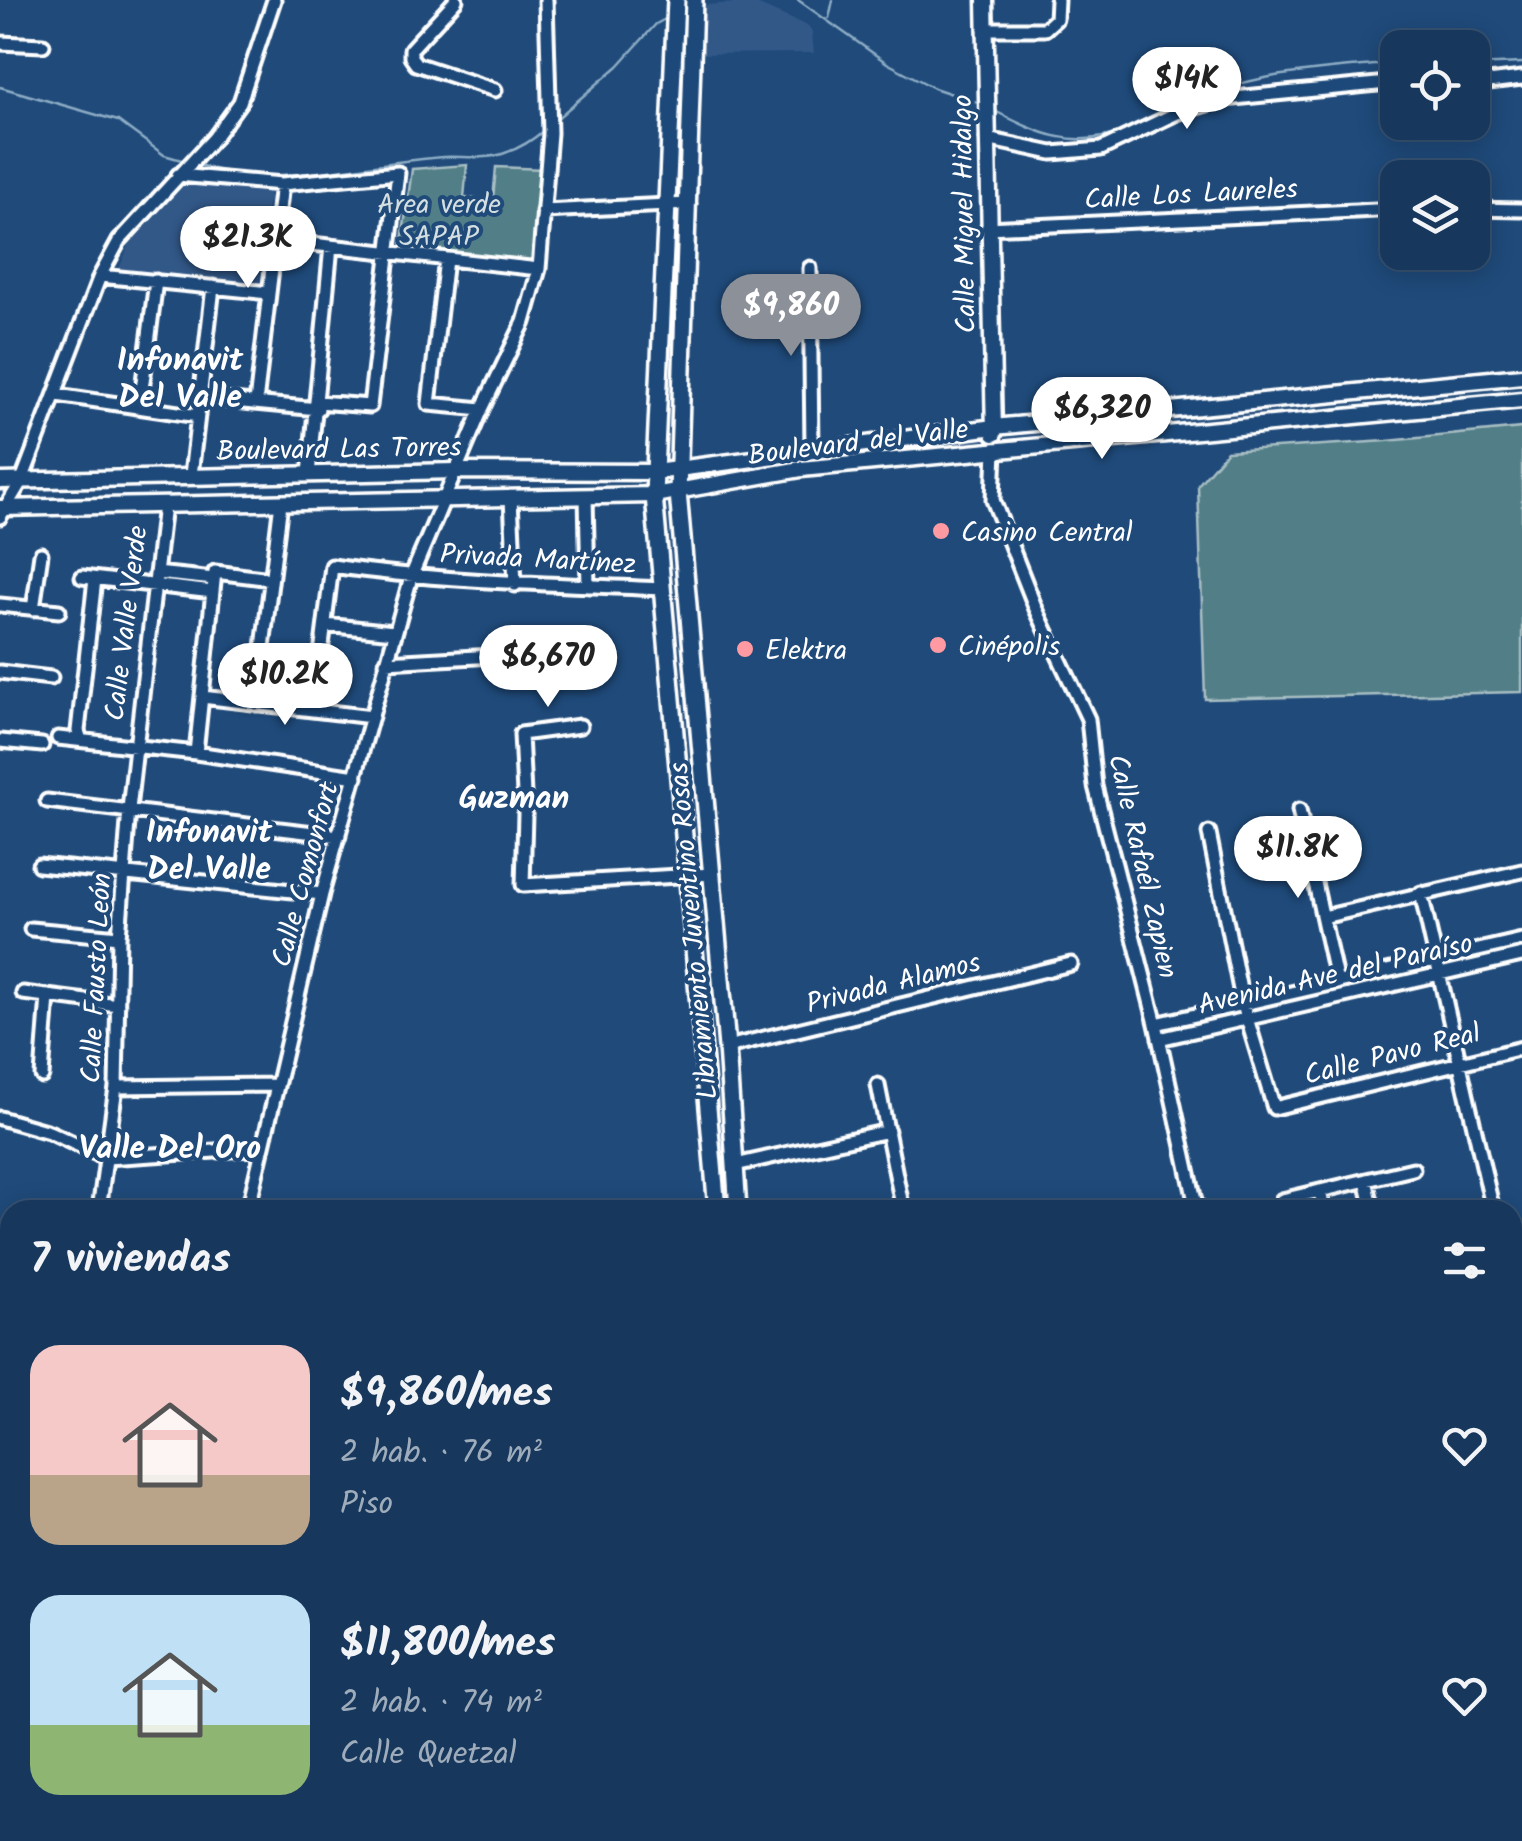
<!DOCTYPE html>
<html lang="es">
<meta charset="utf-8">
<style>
:root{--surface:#17385c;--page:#203f62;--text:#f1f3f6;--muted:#9eacbb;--line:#365272;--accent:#8c9099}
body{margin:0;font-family:Kalam,sans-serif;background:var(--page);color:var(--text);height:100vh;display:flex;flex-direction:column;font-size:38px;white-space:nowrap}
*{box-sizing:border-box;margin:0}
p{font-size:32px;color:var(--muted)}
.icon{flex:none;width:55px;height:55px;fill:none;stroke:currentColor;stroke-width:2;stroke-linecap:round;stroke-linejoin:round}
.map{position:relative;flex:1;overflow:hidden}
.details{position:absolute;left:0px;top:1200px;width:1522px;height:642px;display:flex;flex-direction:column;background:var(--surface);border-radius:30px 30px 0 0;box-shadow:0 5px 25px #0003,0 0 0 2px var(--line)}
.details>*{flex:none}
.tools{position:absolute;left:1380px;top:30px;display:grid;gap:20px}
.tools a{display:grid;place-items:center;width:110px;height:110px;border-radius:20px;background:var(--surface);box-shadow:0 5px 25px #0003,0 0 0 2px var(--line);font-size:50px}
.price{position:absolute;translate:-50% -85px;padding:0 22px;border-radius:35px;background:#fff;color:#222;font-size:32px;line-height:65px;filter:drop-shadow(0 2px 5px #0008)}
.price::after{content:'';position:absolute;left:50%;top:60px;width:30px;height:22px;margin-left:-15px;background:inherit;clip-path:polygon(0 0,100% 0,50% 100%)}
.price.on{background:var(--accent);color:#fff}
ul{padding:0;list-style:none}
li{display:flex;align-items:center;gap:30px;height:250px;padding:0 30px}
li span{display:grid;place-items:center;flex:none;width:280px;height:200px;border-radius:30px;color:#555}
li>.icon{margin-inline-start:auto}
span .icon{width:120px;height:120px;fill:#fffc;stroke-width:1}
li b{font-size:42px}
h2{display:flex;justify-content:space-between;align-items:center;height:120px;padding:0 30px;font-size:42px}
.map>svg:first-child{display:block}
.built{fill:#305888}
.green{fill:#517e87;stroke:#a8bec3;stroke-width:2.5}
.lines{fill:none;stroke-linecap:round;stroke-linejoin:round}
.stream{stroke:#8eadc5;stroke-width:2.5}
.minor-casing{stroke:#fff;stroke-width:19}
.tertiary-casing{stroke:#fff;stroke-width:21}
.secondary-casing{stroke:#fff;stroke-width:22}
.minor{stroke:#1f4a7a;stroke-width:11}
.tertiary{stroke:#1f4a7a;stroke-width:14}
.secondary{stroke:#1f4a7a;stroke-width:15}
.poi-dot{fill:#ff9aa2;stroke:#1f4a7a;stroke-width:4}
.labels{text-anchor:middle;stroke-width:8;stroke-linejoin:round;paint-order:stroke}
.street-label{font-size:28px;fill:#fff;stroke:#1f4a7a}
.park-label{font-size:28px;fill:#d4dfe1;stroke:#1f4a7a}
.poi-label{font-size:28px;fill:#fff;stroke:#1f4a7a;text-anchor:start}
.quarter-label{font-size:32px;font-weight:bold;fill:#fff;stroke:#1f4a7a}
</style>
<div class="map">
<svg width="1522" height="1841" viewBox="0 0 1522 1841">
<rect width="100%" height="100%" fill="#1f4a7a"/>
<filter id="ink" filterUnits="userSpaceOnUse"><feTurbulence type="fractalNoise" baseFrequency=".01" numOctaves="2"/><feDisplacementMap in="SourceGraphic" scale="20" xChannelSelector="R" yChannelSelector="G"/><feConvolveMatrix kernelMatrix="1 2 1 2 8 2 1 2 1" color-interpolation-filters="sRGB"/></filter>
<g filter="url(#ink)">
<path class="built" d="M752,2L808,26L812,31L814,53L702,54L705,5Z
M191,178L270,189L259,286L118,271L129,245Z"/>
<path class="green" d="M467,165L464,198L493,200L496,167L542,169L536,262L401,248L412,169Z
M1522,428V692L1205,699L1198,485L1227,451L1387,441Z"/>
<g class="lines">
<path class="stream" d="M798,0L887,63L934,88L982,104
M829,18L833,0
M1472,65L1522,63
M0,87L118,121L164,155L185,161
M1175,108C1244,73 1322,69 1398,63
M993,110C1041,135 1075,150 1127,130
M554,121L618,66L656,24L667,18
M198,165C278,189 362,163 443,157C463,156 487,160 505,153C520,148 533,140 544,130"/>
<defs>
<path id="minor" d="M456,0L411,49V57L416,64L495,90
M985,29H1045L1056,19L1057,0
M0,43L43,45
M1472,84L1522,78
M987,139L1052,153L1101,149L1177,113L1224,99L1398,82
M178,175L282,184L398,173L370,406L318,402
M1472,209L1522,210
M543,211L689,204
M987,228L1398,209
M275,240L539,269
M446,259L429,404L482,409
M810,268L812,450
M100,276L269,293
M57,395L198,416
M200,398L318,409
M256,403L282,184
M140,405L156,281
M995,449L993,500L1036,609L1088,719L1095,786L1156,1024L1197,1210
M309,474L331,246
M191,475L213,287
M586,496L588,586
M511,498L515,585
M0,517L22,480L100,276L119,241L214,138L240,102L274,0
M156,573L214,579
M82,577L213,592
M0,605L59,611
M33,609L41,554
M325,625L394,632
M386,662L494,656L521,651
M0,672L51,678
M259,685L316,692
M202,697L372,717
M256,704L281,502
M314,710L332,566C442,582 552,584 663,589
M580,726L521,734L525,814L523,885L713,874
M58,738L196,753L356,777
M81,740L78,731L95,579
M0,741L42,745
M196,753L215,572L271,579
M47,801L339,836
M1299,810L1337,983
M1209,833L1243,1005L1274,1108L1522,1048
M39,865L322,894
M1421,893L1493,1210
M1323,917L1522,871
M31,929L119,937
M23,993L118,1005
M1156,1024L1522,940
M1159,1039L1522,955
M727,1047L1071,964
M42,1076L48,996
M878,1085L903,1210
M116,1087L275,1085
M0,1118L49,1132L106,1158L262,1148
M735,1165L888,1131
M1366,1180L1373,1210
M1320,1191L1324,1210
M1282,1200L1413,1169
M99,1210L116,1087L119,937L129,809L164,505
M248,1210L322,894L411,577L482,409L524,322L539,269L550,133L546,0
M3,1286L10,1287
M1517,1323L1522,1343
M0,1436L10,1435
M1512,1492L1522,1490
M1512,1656L1522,1654
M1512,1819L1522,1817
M0,1821L10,1819
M141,1832L143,1841
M447,1832L449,1841
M1043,1832L1045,1841
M1340,1832L1342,1841
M695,1841L732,1832
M1419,1841L1455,1832"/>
<path id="tertiary" d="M985,0L994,434
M0,481L456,471L655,472L994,427L1522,376
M0,508L654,495L801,469L1522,400
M0,1532L10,1531
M0,1548L10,1547"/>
<path id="secondary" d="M676,0L654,495L717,1210
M694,0L678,492L727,1047L738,1210
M736,1832V1841
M760,1832V1841"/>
</defs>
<use href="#minor" class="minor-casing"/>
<use href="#tertiary" class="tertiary-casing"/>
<use href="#secondary" class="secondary-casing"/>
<use href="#minor" class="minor"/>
<use href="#tertiary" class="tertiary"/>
<use href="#secondary" class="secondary"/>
</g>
</g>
<g class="poi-dot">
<circle cx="941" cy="531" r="10"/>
<circle cx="938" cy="645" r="10"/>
<circle cx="745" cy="649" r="10"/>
</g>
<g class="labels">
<g class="street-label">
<text transform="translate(1191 193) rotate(-3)" y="10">Calle Los Laureles</text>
<text transform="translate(963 214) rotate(-91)" y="10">Calle Miguel Hidalgo</text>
<text transform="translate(858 441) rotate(-7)" y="10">Boulevard del Valle</text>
<text transform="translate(339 448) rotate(-1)" y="10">Boulevard Las Torres</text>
<text transform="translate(538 558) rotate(3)" y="10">Privada Martínez</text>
<text transform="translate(125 623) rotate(-83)" y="10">Calle Valle Verde</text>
<text transform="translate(1144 866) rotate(77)" y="10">Calle Rafaél Zapien</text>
<text transform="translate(304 874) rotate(-75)" y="10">Calle Comonfort</text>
<text transform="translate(692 931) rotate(-95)" y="10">Libramiento Juventino Rosas</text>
<text transform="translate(1335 973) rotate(-13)" y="10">Avenida Ave del Paraíso</text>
<text transform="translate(95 978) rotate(-87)" y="10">Calle Fausto León</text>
<text transform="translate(893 982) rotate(-14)" y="10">Privada Alamos</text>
<text transform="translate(1392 1053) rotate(-14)" y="10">Calle Pavo Real</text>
</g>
<g class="park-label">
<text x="439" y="213">Area verde<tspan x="439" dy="32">SAPAP</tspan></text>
</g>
<g class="poi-label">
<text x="961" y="541">Casino Central</text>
<text x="958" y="655">Cinépolis</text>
<text x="765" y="659">Elektra</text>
</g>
<g class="quarter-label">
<text x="180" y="370">Infonavit<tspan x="180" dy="37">Del Valle</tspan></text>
<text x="514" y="808">Guzman</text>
<text x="209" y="842">Infonavit<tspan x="209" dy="37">Del Valle</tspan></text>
<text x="170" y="1158">Valle Del Oro</text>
</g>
</g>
</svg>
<div class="tools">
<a><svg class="icon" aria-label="locate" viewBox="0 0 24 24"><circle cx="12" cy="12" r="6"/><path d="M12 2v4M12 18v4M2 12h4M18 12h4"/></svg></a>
<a><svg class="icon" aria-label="layers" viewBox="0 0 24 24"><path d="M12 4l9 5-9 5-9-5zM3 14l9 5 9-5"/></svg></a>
</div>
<b class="price" style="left:1187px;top:132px">$14K</b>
<b class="price" style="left:248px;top:291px">$21.3K</b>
<b class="price on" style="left:791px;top:359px">$9,860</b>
<b class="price" style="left:1102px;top:462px">$6,320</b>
<b class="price" style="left:548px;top:710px">$6,670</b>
<b class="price" style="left:285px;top:728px">$10.2K</b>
<b class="price" style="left:1298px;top:901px">$11.8K</b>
<section class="details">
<h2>7 viviendas<svg class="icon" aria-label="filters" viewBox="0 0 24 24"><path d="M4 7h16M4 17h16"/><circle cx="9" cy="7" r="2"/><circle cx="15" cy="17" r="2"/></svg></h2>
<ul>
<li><span style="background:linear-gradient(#f6c9c9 65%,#b9a48a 0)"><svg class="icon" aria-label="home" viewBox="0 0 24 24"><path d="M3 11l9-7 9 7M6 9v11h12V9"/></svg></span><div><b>$9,860/mes</b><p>2 hab. · 76 m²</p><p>Piso</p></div><svg class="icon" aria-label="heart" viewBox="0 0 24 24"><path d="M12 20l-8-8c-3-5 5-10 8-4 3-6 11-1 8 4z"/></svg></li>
<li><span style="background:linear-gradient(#bfe0f5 65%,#8fb573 0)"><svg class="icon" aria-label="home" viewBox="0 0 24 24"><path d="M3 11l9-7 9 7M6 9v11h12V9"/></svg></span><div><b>$11,800/mes</b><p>2 hab. · 74 m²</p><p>Calle Quetzal</p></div><svg class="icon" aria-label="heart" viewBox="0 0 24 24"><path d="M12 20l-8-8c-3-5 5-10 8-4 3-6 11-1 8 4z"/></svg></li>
</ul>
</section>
</div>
